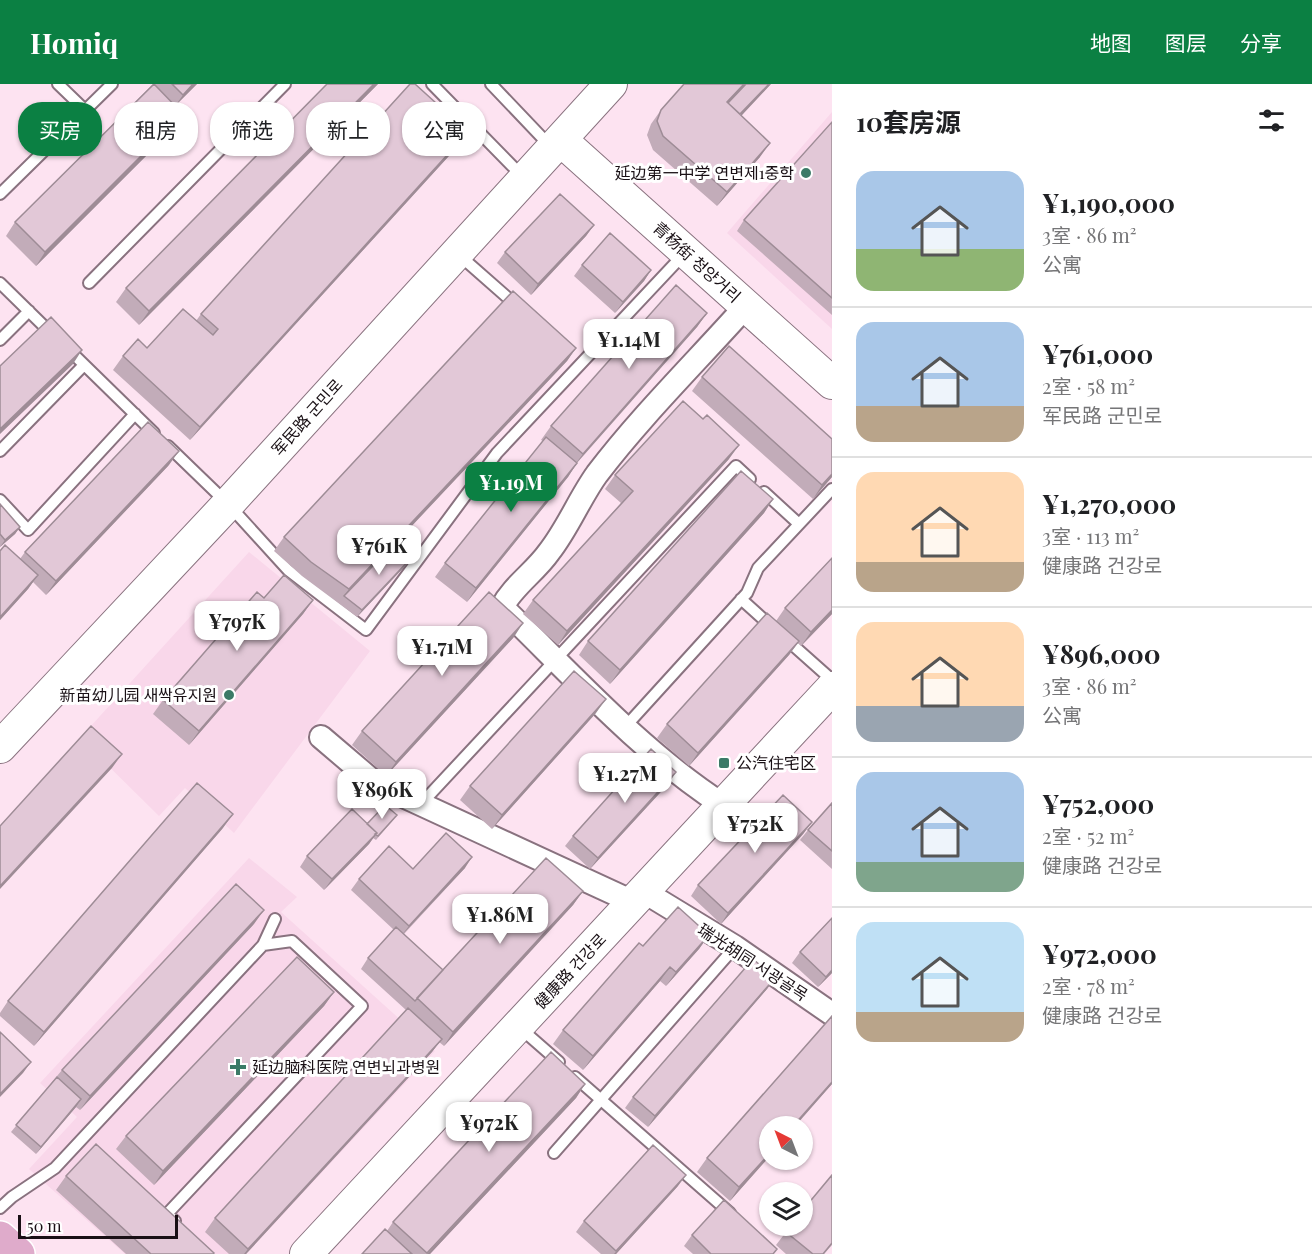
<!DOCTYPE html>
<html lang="zh">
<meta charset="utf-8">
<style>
:root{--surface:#fff;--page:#f6f6f6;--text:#202124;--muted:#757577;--line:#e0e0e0;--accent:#0b8043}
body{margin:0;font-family:"Playfair Display","Noto Sans SC","Noto Sans KR",serif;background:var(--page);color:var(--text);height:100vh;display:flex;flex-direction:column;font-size:22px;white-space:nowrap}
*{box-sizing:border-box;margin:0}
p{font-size:20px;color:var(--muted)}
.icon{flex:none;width:33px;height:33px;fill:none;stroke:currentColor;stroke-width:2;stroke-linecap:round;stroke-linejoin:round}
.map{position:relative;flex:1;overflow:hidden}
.sheet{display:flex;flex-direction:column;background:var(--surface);width:480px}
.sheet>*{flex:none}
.top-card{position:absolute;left:18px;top:18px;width:570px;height:54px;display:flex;gap:12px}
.needle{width:39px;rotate:318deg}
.controls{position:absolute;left:759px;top:1032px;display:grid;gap:12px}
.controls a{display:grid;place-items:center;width:54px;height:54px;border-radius:50%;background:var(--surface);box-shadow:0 2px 4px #0004;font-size:30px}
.scale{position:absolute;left:18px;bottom:15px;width:160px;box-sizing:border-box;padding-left:6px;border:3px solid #191015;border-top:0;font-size:16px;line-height:21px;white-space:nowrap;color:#191015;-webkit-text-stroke:4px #fff;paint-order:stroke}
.price{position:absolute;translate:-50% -51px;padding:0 14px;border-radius:12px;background:#fff;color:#222;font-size:20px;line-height:39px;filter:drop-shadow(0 2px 3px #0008)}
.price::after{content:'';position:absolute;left:50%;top:36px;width:18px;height:14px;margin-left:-9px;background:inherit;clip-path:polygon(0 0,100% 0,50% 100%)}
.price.selected{background:var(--accent);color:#fff}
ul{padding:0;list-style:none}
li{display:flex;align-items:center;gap:18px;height:150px;padding:0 24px}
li+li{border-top:2px solid var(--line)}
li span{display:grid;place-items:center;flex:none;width:168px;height:120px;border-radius:18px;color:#555}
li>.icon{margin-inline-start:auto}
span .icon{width:72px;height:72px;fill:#fffc;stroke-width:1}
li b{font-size:26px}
h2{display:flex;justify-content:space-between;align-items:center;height:72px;padding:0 24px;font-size:26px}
.pill{padding:0 21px;border-radius:24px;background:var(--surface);box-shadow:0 2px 4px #0004;font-size:21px;line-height:54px}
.pill.selected{background:var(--accent);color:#fff}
header{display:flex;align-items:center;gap:36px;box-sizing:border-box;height:84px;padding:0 30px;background:var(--accent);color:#fff}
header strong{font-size:28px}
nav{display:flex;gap:33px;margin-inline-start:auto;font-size:21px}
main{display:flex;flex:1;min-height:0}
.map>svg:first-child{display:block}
.built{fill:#f9d7ea}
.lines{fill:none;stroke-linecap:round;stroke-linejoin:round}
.lane-casing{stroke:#89727f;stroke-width:14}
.street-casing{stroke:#89727f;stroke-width:26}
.secondary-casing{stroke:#89727f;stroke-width:34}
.primary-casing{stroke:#fff;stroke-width:36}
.lane{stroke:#fff;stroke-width:10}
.street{stroke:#fff;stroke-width:22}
.secondary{stroke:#fff;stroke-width:32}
.primary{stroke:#dfabcb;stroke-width:33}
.wall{fill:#c2acb9}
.shaded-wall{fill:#9e8c96}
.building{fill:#e2c8d7;stroke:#9e8c96;stroke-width:1.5}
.poi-dot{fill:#3b7a67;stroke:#fff;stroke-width:2}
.labels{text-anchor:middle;stroke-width:6;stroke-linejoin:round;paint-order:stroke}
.poi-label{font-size:16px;fill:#191015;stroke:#fff;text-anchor:end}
.street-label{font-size:16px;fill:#191015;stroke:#fff}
</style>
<header>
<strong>Homiq</strong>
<nav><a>地图</a><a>图层</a><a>分享</a></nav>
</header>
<main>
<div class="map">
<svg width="832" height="1170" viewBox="0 0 832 1170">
<rect width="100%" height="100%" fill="#fde3f1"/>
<path class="built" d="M832,28V245L727,149Z
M249,468L370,567L234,749L185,704L159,732L80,654Z
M249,774L297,813L281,828L435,967L246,1170H125L29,1085L77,1033L40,999Z"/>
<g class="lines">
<defs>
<path id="lane" d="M58,0L85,26
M432,0L522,92
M491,0L551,63
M0,110L112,0
M458,170L516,221
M0,199L53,251
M89,199L285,0
M0,256L29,227
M66,263L154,349
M168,362L228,420L288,486L366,546L497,369L683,171
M0,367L84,281
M764,408L799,440
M0,416L28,446L135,330
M741,515L772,543
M786,555L832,596
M626,642L747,509L758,484L832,405
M421,720L736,382L750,395
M519,943L559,978
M575,993L730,1129
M554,1069L735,863
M0,1124L12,1113L55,1084L263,861L275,835
M175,1137L167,1130L362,922L292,857L263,861"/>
<path id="street" d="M321,653L375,699L633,818
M723,721C641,668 572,591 502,523C513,502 535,488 549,468C568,444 579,415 597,390C642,331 696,278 746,222
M643,807L735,863L832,930"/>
<path id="secondary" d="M562,57L832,299
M0,663L228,420L611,0
M306,1170L832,604"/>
<path id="primary" d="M0,1154L18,1170"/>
</defs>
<use href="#lane" class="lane-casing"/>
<use href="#street" class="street-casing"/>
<use href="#secondary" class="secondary-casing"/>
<use href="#primary" class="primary-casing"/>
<use href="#lane" class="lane"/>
<use href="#street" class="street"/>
<use href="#secondary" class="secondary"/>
<use href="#primary" class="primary"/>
</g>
<path class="wall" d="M153,0H197L175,22L174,44L36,182L6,152L15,138Z
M327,0H378L139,241L116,218L126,204Z
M771,0L741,31L760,73L717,122L653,66L647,51L651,40L661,26Z
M832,38V231L737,147L744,136Z
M468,48L458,62L190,356L113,286L123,272L147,264L196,237L201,230Z
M594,141L586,152L531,211L497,179L505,168Z
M582,181L651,186L644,197L615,229L574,192Z
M707,229L697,243L577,379L568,393L467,518L435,493L445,479L543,357L541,356L551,342Z
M576,264L567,277L396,458L413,472L407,480L357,533L302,492L274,467L284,453Z
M702,293L832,355V393L813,415L692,307Z
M729,375L558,561L523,530L533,516L621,419L605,405L615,391Z
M169,381L46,511L33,498L28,505L0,536V467L20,475L25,468Z
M773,415L764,429L610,600L579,571L588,557Z
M0,420L20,443L15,450L0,463Z
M264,514L313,516L303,530L189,661L153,630L163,616Z
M785,524L832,530L801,562L798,559L789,571L689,682L657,654L667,640L776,537Z
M514,553L386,692L352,661L362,647Z
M596,629L492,745L460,716L470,702Z
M669,699L590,785L565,762L573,752Z
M832,719V785L800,756L808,746Z
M394,735L376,756L373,754L369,760L324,806L300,783L307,772L367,740Z
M223,744L34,962L0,932V929L8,917Z
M804,749L721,840L691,812L698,801Z
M465,784L404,850L443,886L583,807L573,821L444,962L439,958L432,968L246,1170H229L205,1148L215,1134L406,926L361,885L368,874L394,846L351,806L359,795L413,785Z
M832,834V889L818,903L792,879L800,868Z
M254,840L80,1026L76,1023L36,1070L11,1048L62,986Z
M709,851L699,865L666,902L660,897L583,986L553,960L563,946L643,862Z
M775,894L767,905L648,1043L625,1024L633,1013Z
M334,908L324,922L154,1101L116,1065L126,1052Z
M832,932V1000L730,1117L697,1088L707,1074Z
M585,1000L576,1014L430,1170H362L387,1147L393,1138Z
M832,1091V1161L824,1170H786L776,1161L786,1148Z
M66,1092L213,1170H126L56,1106Z
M678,1102L616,1170H601L576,1148L584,1137Z
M692,1151L777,1165L773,1170H693L684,1162Z"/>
<path class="shaded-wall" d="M193,0H197L175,22L183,11Z
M374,0H378L139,241L149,227Z
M769,0H771L730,44L735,36Z
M183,30L174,44L36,182L45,168Z
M468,48L458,62L190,356L200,343Z
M770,59L760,73L717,122L727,108Z
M594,141L586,152L531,211L538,200Z
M651,186L644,197L615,229L623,218Z
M707,229L697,243L573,383L583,370Z
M576,264L567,277L345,513L344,512L349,505Z
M82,266L73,280L0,350V345Z
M739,361L729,375L558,561L567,547Z
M179,367L169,381L46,511L56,497Z
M577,379L568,393L467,518L476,504Z
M832,390V393L813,415L822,401Z
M773,415L764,429L610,600L620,586Z
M20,443L15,450L0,463L5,456Z
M413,472L407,480L357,533L362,526Z
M38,491L28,505L0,536V533Z
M313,516L303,530L189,661L199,647Z
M832,526V530L801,562L811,548Z
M523,539L514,553L386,692L396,678Z
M799,557L789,571L689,682L698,669Z
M606,615L596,629L492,745L502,731Z
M122,670L112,684L0,805V802Z
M676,688L669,699L590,785L598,774Z
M233,730L223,744L34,962L44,948Z
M812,738L804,749L721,840L728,829Z
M377,749L369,760L324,806L332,795Z
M472,773L465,784L401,852L409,842Z
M583,807L573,821L444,962L453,948Z
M264,826L254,840L80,1026L90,1012Z
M709,851L699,865L666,902L676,888Z
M670,883L660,897L583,986L593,972Z
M832,886V889L818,903L826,893Z
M775,894L767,905L648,1043L655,1032Z
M334,908L324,922L154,1101L163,1087Z
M442,955L432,968L246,1170H244L248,1165Z
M31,978L23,989L0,1013V1010Z
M832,998V1000L795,1042H793Z
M585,1000L576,1014L430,1170H427Z
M81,1015L76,1023L36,1070L41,1063Z
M770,1069V1072L730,1117L739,1103Z
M686,1091L678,1102L616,1170H614Z"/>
<path class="building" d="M154,0L183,30L45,168L15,138Z
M172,0H193L183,11Z
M327,0H374L149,227L126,204Z
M410,0H415L468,48L200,343L123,272L138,255L147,264L183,225L213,251L218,245L201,230Z
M684,0H744L727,18L770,59L727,108L663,52L657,37L661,26Z
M746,0H769L740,30L728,19Z
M832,38V214L744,136Z
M560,110L594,141L538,200L505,168Z
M610,149L651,186L623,218L582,181Z
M676,201L707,229L583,370L551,342Z
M513,207L576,264L349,505L311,478L284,453Z
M51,233L82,266L0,345V282Z
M729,262L832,355V390L822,401L702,293Z
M683,317L703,335L707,331L739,361L567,547L533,516L633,407L615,391Z
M148,338L179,367L56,497L25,468Z
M546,353L577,379L476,504L445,479Z
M741,387L773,415L620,586L588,557Z
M0,420L20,443L5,456L0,450Z
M396,458L413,472L362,526L344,512Z
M5,461L38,491L0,533V467Z
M832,474V526L811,548L785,524Z
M284,491L313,516L199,647L163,616L257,508L264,514Z
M489,508L523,539L396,678L362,647Z
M767,529L799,557L698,669L667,640Z
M574,587L606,615L502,731L470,702Z
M91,642L122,670L0,802V742Z
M651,665L676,688L598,774L573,752Z
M197,699L233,730L44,948L8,917Z
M783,711L812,738L728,829L698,801Z
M832,719V767L808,746Z
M385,721L397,731L378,752L375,750L377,749L367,740Z
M352,725L377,749L332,795L307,772Z
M446,749L472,773L409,842L359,795L389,762L413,785Z
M546,774L583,807L453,948L417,914Z
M236,800L264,826L90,1012L62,986Z
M678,823L709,851L676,888L670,883L593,972L563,946L639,859L643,862Z
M832,834V886L826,893L800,868Z
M396,843L443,886L415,917L368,874Z
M297,873L334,908L163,1087L126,1052Z
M753,875L775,894L655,1032L633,1013Z
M408,924L442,955L248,1165L215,1134Z
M832,932V998L793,1042H770V1069L739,1103L707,1074Z
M0,948L31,978L0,1010Z
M551,968L585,1000L427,1169L393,1138Z
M57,993L81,1015L41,1063L16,1041Z
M96,1060L214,1169L213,1170H151L66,1092Z
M653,1061L686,1091L616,1167L584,1137Z
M832,1091V1159L823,1170H813L786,1148L790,1142H802V1127Z
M724,1116L777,1165L773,1170H711L692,1151Z
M385,1145L412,1170H362Z"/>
<g class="poi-dot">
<circle cx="806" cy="89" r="6"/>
<circle cx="229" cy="611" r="6"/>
<rect x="718" y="673" width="12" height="12" rx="3"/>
<path d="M235 974h6v6h6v6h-6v6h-6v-6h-6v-6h6z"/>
</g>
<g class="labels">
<g class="poi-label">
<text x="794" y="95">延边第一中学 연변제1중학</text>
<text x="217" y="617">新苗幼儿园 새싹유지원</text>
<text x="736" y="685" text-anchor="start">公汽住宅区</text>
<text x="252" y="989" text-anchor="start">延边脑科医院 연변뇌과병원</text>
</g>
<g class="street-label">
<text transform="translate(697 178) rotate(42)" y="6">青杨街 청양거리</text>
<text transform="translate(307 333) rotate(-48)" y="6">军民路 군민로</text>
<text transform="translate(753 878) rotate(33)" y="6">瑞光胡同 서광골목</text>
<text transform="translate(570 887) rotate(-47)" y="6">健康路 건강로</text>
</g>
</g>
</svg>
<div class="controls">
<a><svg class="needle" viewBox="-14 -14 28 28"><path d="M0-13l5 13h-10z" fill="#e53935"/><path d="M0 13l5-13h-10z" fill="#757577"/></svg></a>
<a><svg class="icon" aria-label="layers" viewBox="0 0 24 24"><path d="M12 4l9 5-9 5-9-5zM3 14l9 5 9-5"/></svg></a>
</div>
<div class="scale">50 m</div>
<b class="price" style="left:629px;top:286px">¥1.14M</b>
<b class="price selected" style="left:511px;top:429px">¥1.19M</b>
<b class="price" style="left:379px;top:492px">¥761K</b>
<b class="price" style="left:237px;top:568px">¥797K</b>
<b class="price" style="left:442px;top:593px">¥1.71M</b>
<b class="price" style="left:625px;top:720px">¥1.27M</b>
<b class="price" style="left:382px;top:736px">¥896K</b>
<b class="price" style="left:755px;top:770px">¥752K</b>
<b class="price" style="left:500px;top:861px">¥1.86M</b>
<b class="price" style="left:489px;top:1069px">¥972K</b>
<div class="top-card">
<a class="pill selected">买房</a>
<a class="pill">租房</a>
<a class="pill">筛选</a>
<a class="pill">新上</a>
<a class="pill">公寓</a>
</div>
</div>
<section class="sheet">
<h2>10套房源<svg class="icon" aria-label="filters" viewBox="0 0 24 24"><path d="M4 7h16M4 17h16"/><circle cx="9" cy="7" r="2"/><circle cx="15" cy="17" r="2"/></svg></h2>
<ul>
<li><span style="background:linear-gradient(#a9c7e8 65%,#8fb573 0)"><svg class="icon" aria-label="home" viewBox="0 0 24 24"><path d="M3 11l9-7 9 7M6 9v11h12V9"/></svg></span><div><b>¥1,190,000</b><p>3室 · 86 m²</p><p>公寓</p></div></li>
<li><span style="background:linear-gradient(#a9c7e8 70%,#b9a48a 0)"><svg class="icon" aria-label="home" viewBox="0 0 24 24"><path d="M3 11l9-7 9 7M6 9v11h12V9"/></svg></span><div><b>¥761,000</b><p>2室 · 58 m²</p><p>军民路 군민로</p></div></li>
<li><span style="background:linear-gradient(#ffd9b3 75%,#b9a48a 0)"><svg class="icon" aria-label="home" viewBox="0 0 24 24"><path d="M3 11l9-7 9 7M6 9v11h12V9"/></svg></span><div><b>¥1,270,000</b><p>3室 · 113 m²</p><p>健康路 건강로</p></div></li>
<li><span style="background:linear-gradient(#ffd9b3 70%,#9aa5b1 0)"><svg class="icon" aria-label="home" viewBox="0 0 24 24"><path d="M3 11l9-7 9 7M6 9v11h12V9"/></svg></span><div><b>¥896,000</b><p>3室 · 86 m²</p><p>公寓</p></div></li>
<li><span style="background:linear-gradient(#a9c7e8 75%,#7fa58c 0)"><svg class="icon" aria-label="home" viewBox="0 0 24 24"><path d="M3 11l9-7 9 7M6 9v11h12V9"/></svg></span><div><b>¥752,000</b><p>2室 · 52 m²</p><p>健康路 건강로</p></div></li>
<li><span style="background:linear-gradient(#bfe0f5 75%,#b9a48a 0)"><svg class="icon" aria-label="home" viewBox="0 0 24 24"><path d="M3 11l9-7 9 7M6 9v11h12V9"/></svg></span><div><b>¥972,000</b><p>2室 · 78 m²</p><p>健康路 건강로</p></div></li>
</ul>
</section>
</main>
